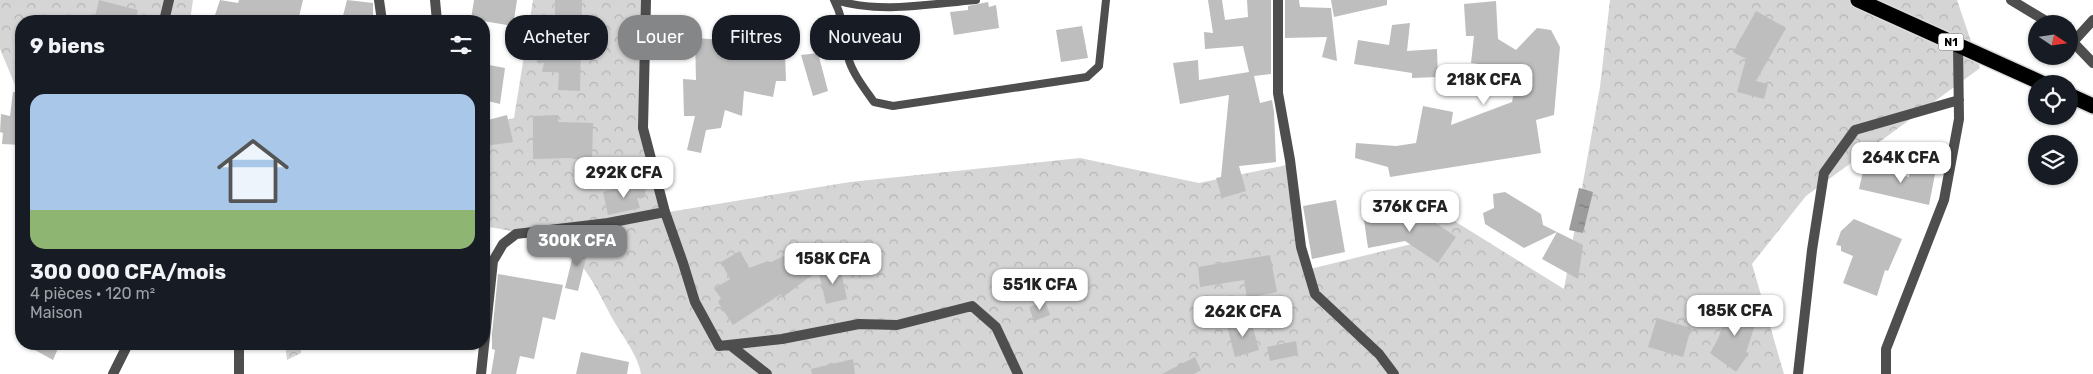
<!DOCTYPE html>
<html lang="fr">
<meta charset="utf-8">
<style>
:root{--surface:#171b24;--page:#242831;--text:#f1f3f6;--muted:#9ea1a6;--line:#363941;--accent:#858687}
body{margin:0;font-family:Rubik,sans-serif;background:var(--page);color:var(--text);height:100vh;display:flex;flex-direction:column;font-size:19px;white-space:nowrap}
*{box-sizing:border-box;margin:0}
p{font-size:16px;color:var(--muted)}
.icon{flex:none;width:28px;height:28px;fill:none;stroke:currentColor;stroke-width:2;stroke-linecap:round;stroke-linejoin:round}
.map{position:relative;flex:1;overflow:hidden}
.sheet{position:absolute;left:15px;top:15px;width:475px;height:335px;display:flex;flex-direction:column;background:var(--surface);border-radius:20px;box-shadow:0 1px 4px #0004}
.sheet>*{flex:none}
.top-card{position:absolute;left:505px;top:15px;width:475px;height:45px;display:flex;gap:10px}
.needle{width:32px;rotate:103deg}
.controls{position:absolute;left:2028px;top:15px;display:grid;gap:10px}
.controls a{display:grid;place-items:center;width:50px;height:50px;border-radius:50%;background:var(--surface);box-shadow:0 1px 4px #0004;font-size:25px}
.price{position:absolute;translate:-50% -42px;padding:0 11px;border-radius:10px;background:#fff;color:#222;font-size:16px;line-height:32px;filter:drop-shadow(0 1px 2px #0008)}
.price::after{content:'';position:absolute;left:50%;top:30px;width:15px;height:11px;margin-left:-8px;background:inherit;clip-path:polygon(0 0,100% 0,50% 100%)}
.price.active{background:var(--accent);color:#fff}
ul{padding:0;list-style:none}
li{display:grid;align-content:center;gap:10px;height:265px;padding:0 15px}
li+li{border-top:1px solid var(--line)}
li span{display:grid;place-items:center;height:155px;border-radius:15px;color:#555}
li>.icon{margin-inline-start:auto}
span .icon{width:90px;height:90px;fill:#fffc;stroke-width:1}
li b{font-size:21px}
h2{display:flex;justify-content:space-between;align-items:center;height:60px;padding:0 15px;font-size:21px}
.chip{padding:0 18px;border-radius:20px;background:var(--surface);box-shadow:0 1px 4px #0004;font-size:18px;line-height:45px}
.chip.active{background:var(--accent);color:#fff}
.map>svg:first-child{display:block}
.forest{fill:url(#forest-crowns)}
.water{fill:url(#water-ripples)}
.building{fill:#bebebe}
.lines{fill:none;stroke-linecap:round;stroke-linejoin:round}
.highway-casing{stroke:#dbdbdb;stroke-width:18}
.lane{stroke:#4e4e4e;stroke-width:8}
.street{stroke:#4e4e4e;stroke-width:10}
.highway{stroke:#000;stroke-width:15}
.labels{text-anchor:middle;stroke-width:4;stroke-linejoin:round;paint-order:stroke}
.shield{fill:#fff;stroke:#4c4c4c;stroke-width:1}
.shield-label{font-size:11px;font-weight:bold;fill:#000}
</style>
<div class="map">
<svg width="2093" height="374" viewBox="0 0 2093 374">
<defs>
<pattern id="forest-crowns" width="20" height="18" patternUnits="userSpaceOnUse" patternTransform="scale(1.25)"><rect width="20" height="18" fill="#d5d5d5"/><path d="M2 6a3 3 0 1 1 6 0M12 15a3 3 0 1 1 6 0" fill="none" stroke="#b5b5b5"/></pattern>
<pattern id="water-ripples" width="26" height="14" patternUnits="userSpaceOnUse" patternTransform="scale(1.25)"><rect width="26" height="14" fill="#9c9c9c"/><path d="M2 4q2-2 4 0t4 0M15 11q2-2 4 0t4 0" fill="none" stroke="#7d7d7d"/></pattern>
</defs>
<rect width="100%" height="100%" fill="#fff"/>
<path class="forest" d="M0,0H193L190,21H21V99L0,49Z
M533,0H641L643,128L669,212L850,182L1080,158L1199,183L1287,165L1306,270L1428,240L1443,214L1564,289L1600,87L1610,0H1957L1980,68L1806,196L1752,264L1784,374H641C638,356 624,338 615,323C603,302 587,265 568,252C545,236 511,231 484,226V126L514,118Z
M285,344H301V353L287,360Z"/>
<path class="water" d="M1579,188L1593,192L1583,233L1569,230Z"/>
<path class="building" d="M99,0L138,10L135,21H94Z
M220,0L238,3L239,0H303L298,21H213Z
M347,0L373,3V21L342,20Z
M474,0H517L513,26L471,19Z
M555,0H582L580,91L558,90L559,72H542L544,63H537L535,26L555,24Z
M1208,0H1222L1225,20L1248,17L1247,0H1271V74L1254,76L1260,103L1272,100L1274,112L1276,162L1239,166L1246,191L1222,198L1216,178L1221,177L1229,95L1180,104L1173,63L1198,60L1199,80L1249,72L1243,46L1205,49L1204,32L1213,33Z
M1285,0H1299L1300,7L1331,8L1337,61L1322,57L1327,37L1285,38Z
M1331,0H1387V5L1334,17Z
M1496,1L1498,39L1516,50L1537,28L1551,30L1560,47L1554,115L1536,120L1541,153L1390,177L1388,167L1355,158L1356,143L1396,146L1416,143L1423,106L1453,112L1451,125L1512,102L1516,81L1494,66L1471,63L1474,36H1466L1464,4Z
M988,2L989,7L996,5L999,28L954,35L950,12L968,10V6Z
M1756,11L1786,28L1756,81L1768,84L1764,99L1737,92L1746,59L1733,52Z
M784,23L786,81H776L773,97L744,91L742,116L725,110L721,128L706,130L701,153L687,150L695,116H684L683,79L696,80L695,38L739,41L738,53L769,51L765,25Z
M1410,23L1407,51L1437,49L1438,77L1412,78V73L1354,64L1358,40L1389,45L1392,25Z
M1082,26L1088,58L1061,62L1056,30Z
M818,53L828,91L813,96L801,55Z
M484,64L505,68L500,104L484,100Z
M13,92L21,93V145L2,144L3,133L0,132L1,114L10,116Z
M507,115L513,142L484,146V121Z
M558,115V122L593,123L592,162L569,158L533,159V116Z
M1911,164L1936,169L1929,205L1859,189L1864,167L1909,177Z
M647,185L644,198H637L640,208L608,215L603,192L626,186Z
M1505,192L1541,214L1543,225L1583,245L1578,279L1542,259L1557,232L1524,248L1485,224L1483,213L1494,208L1493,194Z
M1336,200L1345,252L1312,259L1303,206Z
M1419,211L1456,237L1438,263L1405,241L1368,248L1364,220Z
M1854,219L1902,239L1888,271L1885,270L1877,296L1843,283L1853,256L1841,251V246L1836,245L1841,231Z
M576,243L589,246L578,291L565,288Z
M799,248L816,272L783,297L781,294L733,325L718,302L721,298L714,289L730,279L721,262L740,251L749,268L768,261L769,263L788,254L791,256Z
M1270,255L1277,292L1247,298L1244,280L1200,287L1198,267Z
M839,263L847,299L826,304L819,273Z
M498,274L563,285L555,320L543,317L534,359L520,356L516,374H491L495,350L492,349V335Z
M1045,301L1050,315L1034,321L1029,307Z
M1730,304L1759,313L1746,352L1749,353L1736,372L1710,353L1718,339Z
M1657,318L1691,328L1683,357L1648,347Z
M1251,320L1259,350L1235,357L1227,326Z
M1296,341L1298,355L1270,361L1267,347Z
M24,344H60L53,360Z
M581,352L629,362L627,374H576Z
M1195,357L1201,370L1194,374H1162Z
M853,359L855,374H812L811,369Z"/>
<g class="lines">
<defs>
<path id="highway" d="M1858,0L2044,84
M2069,95L2093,106"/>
</defs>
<use href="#highway" class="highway-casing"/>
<path class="lane" d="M834,0C844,19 844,37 848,57C852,73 865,89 874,102L893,106L1087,77L1099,66L1106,0
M835,0C880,14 929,4 976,0"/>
<path class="street" d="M379,0L382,21
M435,0L437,21
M646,0L643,128L665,212L683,263L695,302L719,346L782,339L859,324L897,325L972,306L996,327L1018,374
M1278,0V93L1290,160L1301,247L1315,294L1379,354L1394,374
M2011,0L2051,24
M164,21L169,0
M2069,38L2093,63
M2073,42L2093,20
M730,345L767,374
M113,374L128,344
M239,374V344
M481,374L493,261L503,244L516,234L608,223L665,212
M1798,374L1812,250L1824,173L1855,130L1959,100
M1886,374V349L1944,200L1959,119L1958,45"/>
<use href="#highway" class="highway"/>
</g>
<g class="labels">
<rect class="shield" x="1938.5" y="33.5" width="25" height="17" rx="4"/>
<g class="shield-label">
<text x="1951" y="46">N1</text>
</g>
</g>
</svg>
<div class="controls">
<a><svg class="needle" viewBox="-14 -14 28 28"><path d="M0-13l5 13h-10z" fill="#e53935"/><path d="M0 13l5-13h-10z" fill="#9ea1a6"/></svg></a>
<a><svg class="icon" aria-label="locate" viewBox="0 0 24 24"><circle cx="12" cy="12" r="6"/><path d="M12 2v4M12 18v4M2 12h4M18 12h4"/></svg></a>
<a><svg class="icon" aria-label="layers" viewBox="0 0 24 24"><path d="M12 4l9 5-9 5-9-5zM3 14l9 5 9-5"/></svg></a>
</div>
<b class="price" style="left:1484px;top:106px">218K CFA</b>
<b class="price" style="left:1901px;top:184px">264K CFA</b>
<b class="price" style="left:624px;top:199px">292K CFA</b>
<b class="price" style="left:1410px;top:233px">376K CFA</b>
<b class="price active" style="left:577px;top:267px">300K CFA</b>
<b class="price" style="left:833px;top:285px">158K CFA</b>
<b class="price" style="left:1040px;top:311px">551K CFA</b>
<b class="price" style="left:1735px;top:337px">185K CFA</b>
<b class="price" style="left:1243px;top:338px">262K CFA</b>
<div class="top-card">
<a class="chip">Acheter</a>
<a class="chip active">Louer</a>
<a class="chip">Filtres</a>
<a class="chip">Nouveau</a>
</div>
<section class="sheet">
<h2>9 biens<svg class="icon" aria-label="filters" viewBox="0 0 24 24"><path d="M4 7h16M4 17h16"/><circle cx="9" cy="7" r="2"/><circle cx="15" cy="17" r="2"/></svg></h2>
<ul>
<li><span style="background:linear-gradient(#a9c7e8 75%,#8fb573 0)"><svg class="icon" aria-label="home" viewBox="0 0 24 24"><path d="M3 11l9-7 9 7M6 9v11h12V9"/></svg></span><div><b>300 000 CFA/mois</b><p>4 pièces · 120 m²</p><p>Maison</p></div></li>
</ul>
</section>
</div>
